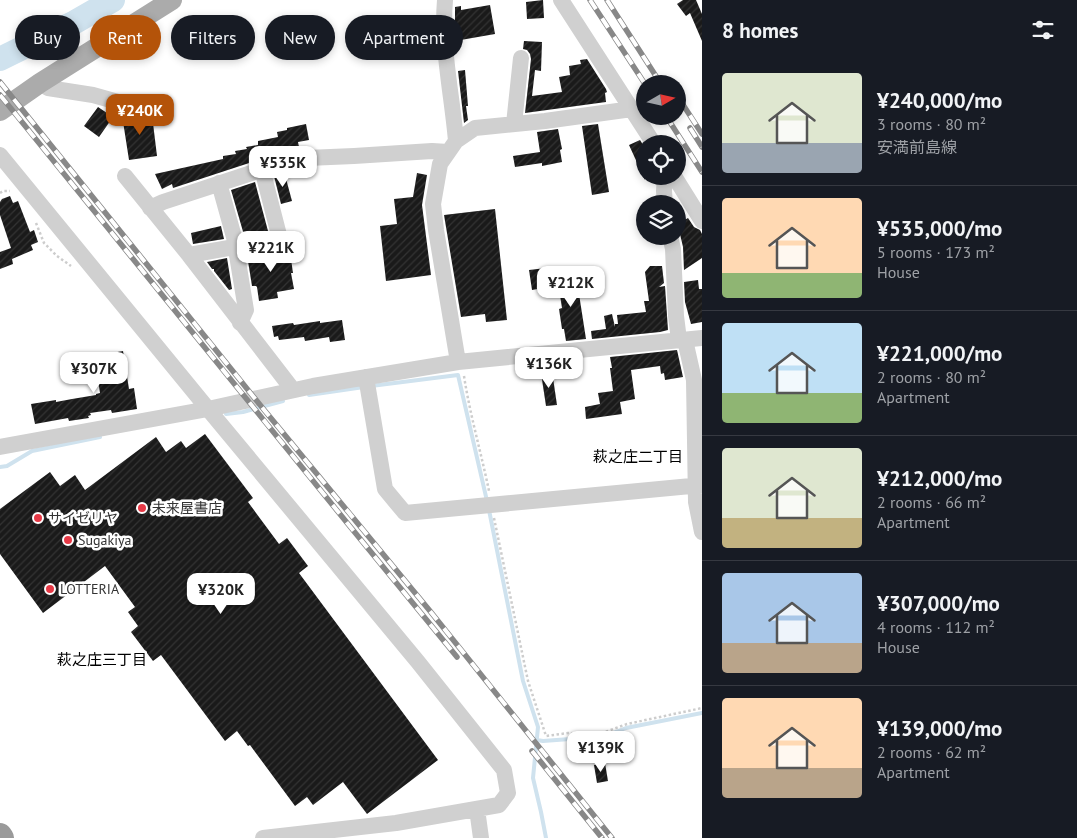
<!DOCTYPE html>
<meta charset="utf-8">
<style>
:root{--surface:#171b24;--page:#242831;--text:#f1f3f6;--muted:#9ea1a6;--line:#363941;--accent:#b45309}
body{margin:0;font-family:"PT Sans","Noto Sans JP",sans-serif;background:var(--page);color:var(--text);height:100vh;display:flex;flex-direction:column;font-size:19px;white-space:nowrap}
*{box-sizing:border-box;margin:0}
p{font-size:16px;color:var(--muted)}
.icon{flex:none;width:28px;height:28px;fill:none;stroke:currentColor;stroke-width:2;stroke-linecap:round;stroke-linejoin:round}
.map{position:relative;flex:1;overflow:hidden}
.panel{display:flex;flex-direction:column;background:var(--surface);width:375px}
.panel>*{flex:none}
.hud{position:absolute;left:15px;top:15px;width:475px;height:45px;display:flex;gap:10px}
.needle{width:32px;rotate:81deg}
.buttons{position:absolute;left:636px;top:75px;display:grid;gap:10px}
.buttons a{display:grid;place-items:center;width:50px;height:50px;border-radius:50%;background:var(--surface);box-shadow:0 2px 8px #0003;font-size:25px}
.price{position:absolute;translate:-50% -42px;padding:0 11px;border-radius:10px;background:#fff;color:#222;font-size:16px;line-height:32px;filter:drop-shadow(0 1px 2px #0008)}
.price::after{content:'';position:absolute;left:50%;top:30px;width:15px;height:11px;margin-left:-8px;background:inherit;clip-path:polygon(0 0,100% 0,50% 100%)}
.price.active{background:var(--accent);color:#fff}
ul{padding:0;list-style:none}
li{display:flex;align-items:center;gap:15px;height:125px;padding:0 20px}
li+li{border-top:1px solid var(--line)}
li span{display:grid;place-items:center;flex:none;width:140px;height:100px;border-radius:5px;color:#555}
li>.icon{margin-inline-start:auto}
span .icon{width:60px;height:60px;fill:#fffc;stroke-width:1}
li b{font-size:21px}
h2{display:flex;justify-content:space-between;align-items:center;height:60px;padding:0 20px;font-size:21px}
.tag{padding:0 18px;border-radius:22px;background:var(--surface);box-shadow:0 2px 8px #0003;font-size:18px;line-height:45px}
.tag.active{background:var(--accent);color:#fff}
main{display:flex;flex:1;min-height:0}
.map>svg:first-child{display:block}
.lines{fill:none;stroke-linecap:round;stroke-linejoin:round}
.stream{stroke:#cfe2ee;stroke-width:4}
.river{stroke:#cfe2ee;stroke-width:24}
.building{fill:url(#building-hatch)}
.path{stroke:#cdcdcd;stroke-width:2.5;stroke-dasharray:2.5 2.5;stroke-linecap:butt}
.minor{stroke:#d0d0d0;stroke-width:16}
.major{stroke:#ababab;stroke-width:20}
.highway{stroke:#9a9a9a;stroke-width:24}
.rail-casing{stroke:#888;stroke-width:5.5}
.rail{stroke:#fff;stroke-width:4;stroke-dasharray:11;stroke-linecap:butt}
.poi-dot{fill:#e63946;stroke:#fff;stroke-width:2}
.labels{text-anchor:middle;stroke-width:5;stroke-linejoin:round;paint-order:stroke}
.poi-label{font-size:14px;fill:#333;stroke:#fff;text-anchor:start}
.neighbourhood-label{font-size:15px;fill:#000;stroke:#fff}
</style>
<main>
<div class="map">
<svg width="702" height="838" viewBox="0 0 702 838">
<defs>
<pattern id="building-hatch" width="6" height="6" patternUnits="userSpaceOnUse" patternTransform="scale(1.25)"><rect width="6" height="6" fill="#1a1a1a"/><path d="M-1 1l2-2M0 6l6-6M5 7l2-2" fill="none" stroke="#333"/></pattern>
</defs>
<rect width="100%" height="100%" fill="#fff"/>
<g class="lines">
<path class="stream" d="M371,386L458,375L487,501
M309,395L364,387
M226,414L243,412L283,401
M0,467L7,466L32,451L100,437
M489,510L523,681L538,727L533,778L541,812L546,838
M537,740L543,741L570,739H597L626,728L702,713"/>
<path class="river" d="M0,59L75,22L113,0"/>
</g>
<path class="building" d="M543,0L544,18L527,19L526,2Z
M683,0H696L702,14V41L690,13L686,16L677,4Z
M490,5L495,34L455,41V7L461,6V10Z
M524,41L542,42L541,71L535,70L532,96L562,92L559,77L570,75L569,66L581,64L580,60L587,59L606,89L607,92L605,93L606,102L525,113L531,59L530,54L527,50L523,49Z
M465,70L468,106H466L468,120L464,123L458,71Z
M98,107L113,117L99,137L84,126Z
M129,114L152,115L157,156L129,160L122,115Z
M306,124L309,140L298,142L299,147L280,151V153L173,188L172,184L162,189L155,174L223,159V156L236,154L235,151L247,149L246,147L258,145V141L278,137L277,132L287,130V128Z
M598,124L609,192L592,195L582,126Z
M558,129L562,149L560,150L562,162L542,166V163L515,167L513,156L540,152L537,132Z
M640,140L645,148V180L629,145Z
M286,172L287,175H285L292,201L281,204L274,176Z
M417,173L427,175L422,205L431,275L386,281L380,226L397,224L394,199L413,197Z
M255,182L268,231L244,235L231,190Z
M10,196L13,203L18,201L30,232L34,230L38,242L31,245L33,250L12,259L13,264L0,269V252L11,248L0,215V202L2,199Z
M495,209L507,320L486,322L485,314L461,317L444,215Z
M688,218L694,227L700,230L702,234V258L684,270L683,247L680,234L678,229V224Z
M221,226L224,239L193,244L191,233Z
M281,249L282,253L290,252L293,273H291L294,289L277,292L278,298L259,301L257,287L256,286H252L247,255Z
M227,258L232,289L229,290L214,271V269H212L207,262Z
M650,266H662L664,283L659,287L665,286L668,330L660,332L592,339L591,331L606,329L604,316L612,314L615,327V324H618L617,315L646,312L644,301H649L645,272Z
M546,268L549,287L532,290L529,270Z
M578,273L580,294H579L586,339L566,341L564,329H562L559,309L562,308L557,276Z
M698,280L699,289H702V322L691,324L685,302L684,282Z
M342,320L345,340L330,342L329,337L305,341L304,337L279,340L278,336L274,337L272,326L293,323L294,325L320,321V323Z
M677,350L683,377L665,380L664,373L661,374L660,366L631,370L635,399L620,402L622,414L586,419L585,407L600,404L598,393L613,391L610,368H612L610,357Z
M123,351L129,389L134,388L137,409L112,413L111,410L90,413L91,415L88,416L89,418L69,421L68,418L35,424L31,404L56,400V402L72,399L96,395V394L100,393L94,356Z
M552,371L557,405L546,406L541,373Z
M205,434L253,498L248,502L279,544L287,538L308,566L299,573L438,760L367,814L343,782L313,805L307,797L295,806L250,745L248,746L237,731L225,741L161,655L153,661L131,632L138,626L128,612L135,607L105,566L43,613L0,554V509L50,472L60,486L75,475L85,490L156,437L166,452L181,441L186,448Z
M605,763L608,781L597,783L594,765Z"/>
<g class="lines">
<path class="path" d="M0,193L3,191H10
M36,223L44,243L57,256L71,266
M464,376C470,415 481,452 489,491
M494,518L528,681L546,736L568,733L592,735L605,732L627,724L702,708"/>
<path class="minor" d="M445,0C441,47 452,94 456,141
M561,0L654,144
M40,83L48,88L93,95L125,104L152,105
M514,124L521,58
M0,155L208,409L418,662L504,770L508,793L499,805L396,823L263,838
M125,176L189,255L293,390
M674,176L702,221
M219,183L234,237L246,310L240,323
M665,204L664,191L665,176
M150,208L163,202L285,162L307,158L354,156L432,151L448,152
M670,236L673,249L676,316L679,340
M189,255L280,239L262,169
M685,340L694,380L696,502L702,532
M458,362L436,230L433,204L440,164L456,141L475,128L545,121L632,109
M366,377L385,489L405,513L702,485
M0,447L208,409L313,386L458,362L702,338
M477,809L481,838"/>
<path class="major" d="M0,111L40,83L172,0"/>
<path class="highway" d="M0,835L2,838"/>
<defs>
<path id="rail" d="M590,0L645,84
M607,0L661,84
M0,82L265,411L430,611L612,838
M0,95L348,524L457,657
M678,97L702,134
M666,116L702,172
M690,128L702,147
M532,751L602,838"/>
</defs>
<use href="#rail" class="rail-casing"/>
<use href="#rail" class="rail"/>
</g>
<g class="poi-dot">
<circle cx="142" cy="508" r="5"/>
<circle cx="38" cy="518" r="5"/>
<circle cx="68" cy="540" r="5"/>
<circle cx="50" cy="589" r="5"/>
</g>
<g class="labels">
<g class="poi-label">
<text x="152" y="513">未来屋書店</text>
<text x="48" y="523">サイゼリヤ</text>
<text x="78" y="545">Sugakiya</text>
<text x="60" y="594">LOTTERIA</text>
</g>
<g class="neighbourhood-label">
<text x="638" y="462">萩之庄二丁目</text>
<text x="102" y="665">萩之庄三丁目</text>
</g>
</g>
</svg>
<div class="buttons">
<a><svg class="needle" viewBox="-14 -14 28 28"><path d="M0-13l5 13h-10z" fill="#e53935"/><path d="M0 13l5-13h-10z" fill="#9ea1a6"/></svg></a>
<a><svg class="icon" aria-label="locate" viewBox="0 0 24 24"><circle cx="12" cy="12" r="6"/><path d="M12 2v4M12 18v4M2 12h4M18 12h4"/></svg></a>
<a><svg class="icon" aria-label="layers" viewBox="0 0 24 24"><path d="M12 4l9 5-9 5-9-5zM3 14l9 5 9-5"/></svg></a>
</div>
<b class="price active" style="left:140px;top:136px">¥240K</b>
<b class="price" style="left:283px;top:188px">¥535K</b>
<b class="price" style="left:271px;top:273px">¥221K</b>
<b class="price" style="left:571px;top:308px">¥212K</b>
<b class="price" style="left:549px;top:389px">¥136K</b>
<b class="price" style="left:94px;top:394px">¥307K</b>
<b class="price" style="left:221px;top:615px">¥320K</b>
<b class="price" style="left:601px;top:773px">¥139K</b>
<div class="hud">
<a class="tag">Buy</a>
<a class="tag active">Rent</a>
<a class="tag">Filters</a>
<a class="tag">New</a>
<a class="tag">Apartment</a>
</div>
</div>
<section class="panel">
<h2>8 homes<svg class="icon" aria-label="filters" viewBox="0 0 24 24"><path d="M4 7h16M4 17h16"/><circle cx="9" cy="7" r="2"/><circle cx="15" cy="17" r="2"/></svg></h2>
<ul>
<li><span style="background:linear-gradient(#dfe7d0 70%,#9aa5b1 0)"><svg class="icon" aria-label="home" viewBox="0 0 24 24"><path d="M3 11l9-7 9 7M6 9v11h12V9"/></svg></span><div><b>¥240,000/mo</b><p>3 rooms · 80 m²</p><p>安満前島線</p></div></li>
<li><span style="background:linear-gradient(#ffd9b3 75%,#8fb573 0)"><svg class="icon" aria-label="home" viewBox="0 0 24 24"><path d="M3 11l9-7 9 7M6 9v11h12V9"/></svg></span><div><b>¥535,000/mo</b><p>5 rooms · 173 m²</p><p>House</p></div></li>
<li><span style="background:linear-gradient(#bfe0f5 70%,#8fb573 0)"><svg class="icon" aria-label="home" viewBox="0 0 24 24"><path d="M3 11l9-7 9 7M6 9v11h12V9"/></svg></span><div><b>¥221,000/mo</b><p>2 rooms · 80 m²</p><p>Apartment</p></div></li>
<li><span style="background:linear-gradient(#dfe7d0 70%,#c2b280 0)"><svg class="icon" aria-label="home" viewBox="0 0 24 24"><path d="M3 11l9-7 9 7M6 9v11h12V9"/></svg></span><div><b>¥212,000/mo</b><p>2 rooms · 66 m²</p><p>Apartment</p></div></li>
<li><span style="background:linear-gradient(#a9c7e8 70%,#b9a48a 0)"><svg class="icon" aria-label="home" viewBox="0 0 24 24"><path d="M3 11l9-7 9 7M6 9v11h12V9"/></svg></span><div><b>¥307,000/mo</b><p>4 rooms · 112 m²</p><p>House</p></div></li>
<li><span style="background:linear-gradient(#ffd9b3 70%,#b9a48a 0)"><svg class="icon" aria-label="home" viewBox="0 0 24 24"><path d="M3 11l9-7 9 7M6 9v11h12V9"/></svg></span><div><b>¥139,000/mo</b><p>2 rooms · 62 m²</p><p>Apartment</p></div></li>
</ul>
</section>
</main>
